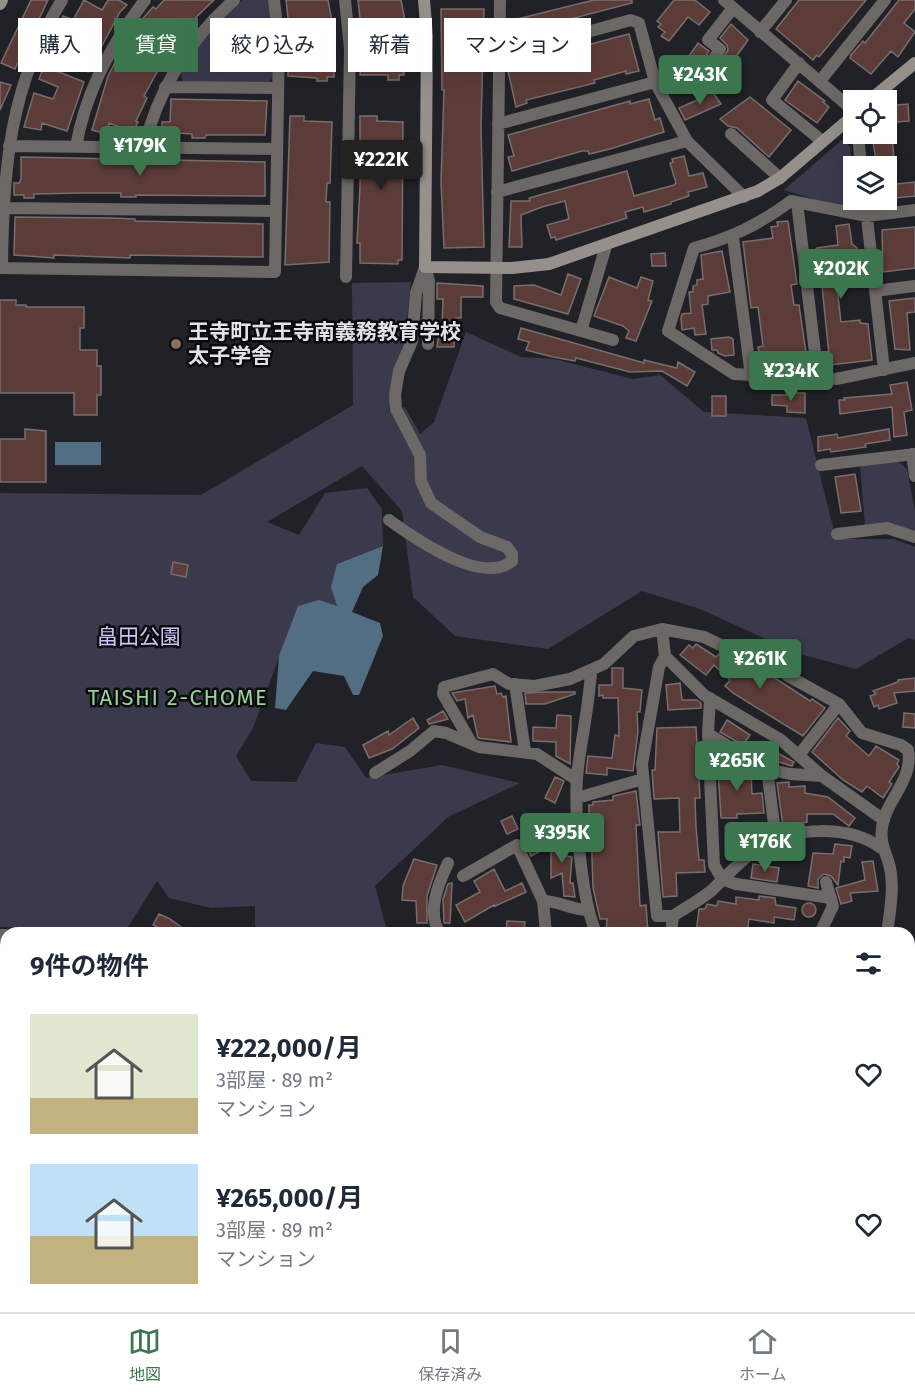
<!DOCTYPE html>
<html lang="ja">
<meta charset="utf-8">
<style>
:root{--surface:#fff;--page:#f6f6f7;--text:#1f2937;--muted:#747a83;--line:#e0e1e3;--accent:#3b764f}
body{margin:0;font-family:"Fira Sans","Noto Sans JP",sans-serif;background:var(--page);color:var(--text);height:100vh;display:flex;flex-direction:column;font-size:22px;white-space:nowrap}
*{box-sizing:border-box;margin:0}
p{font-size:20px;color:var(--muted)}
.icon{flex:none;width:33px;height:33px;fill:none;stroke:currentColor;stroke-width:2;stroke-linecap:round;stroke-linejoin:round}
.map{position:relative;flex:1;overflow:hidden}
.panel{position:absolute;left:0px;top:927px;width:915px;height:386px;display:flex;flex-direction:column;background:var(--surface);border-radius:18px 18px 0 0;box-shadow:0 6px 24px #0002}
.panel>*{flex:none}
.hud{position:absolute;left:18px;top:18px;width:600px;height:54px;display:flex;gap:12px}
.fabs{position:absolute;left:843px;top:90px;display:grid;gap:12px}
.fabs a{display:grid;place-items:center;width:54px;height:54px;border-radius:0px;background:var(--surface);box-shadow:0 6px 24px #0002;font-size:30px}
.price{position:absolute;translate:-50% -51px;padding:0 14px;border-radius:6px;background:var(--accent);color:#fff;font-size:20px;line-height:39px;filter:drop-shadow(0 2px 3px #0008)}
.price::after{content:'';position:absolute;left:50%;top:36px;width:18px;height:14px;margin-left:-9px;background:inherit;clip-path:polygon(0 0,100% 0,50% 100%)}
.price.current{background:#222;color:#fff}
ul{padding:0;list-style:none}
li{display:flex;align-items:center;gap:18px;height:150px;padding:0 30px}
li span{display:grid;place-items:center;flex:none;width:168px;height:120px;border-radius:0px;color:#555}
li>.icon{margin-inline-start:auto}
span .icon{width:72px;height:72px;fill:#fffc;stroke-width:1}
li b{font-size:26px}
h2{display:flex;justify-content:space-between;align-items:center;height:72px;padding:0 30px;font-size:26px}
.chip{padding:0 21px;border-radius:0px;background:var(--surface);box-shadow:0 6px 24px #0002;font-size:21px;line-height:54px}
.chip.current{background:var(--accent);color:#fff}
.tabs{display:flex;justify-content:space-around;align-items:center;height:84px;border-top:2px solid var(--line);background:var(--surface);font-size:16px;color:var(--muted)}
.tabs a{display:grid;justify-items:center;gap:3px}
.tabs .current{color:var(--accent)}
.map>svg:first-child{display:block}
.green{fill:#3b3a4d}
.water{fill:#536d83}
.building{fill:#5c3c39;stroke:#786e6d;stroke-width:1.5}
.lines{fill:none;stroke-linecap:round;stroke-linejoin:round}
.street{stroke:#6c6866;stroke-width:12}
.secondary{stroke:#96908c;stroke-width:12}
.education-dot{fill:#8d6e63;stroke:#0b0b0e;stroke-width:2}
.labels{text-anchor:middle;stroke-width:5;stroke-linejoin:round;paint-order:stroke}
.poi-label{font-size:21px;font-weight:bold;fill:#e2e2e7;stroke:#0b0b0e;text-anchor:start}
.park-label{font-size:21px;fill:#cac5fd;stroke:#0b0b0e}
.neighbourhood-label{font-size:22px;letter-spacing:1.5px;fill:#96d29a;stroke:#0b0b0e}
</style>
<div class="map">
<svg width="915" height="1312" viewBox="0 0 915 1312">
<rect width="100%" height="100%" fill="#212128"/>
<path class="green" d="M242,0H268L271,12L273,78L265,84L183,83L180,71L206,35Z
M843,139L850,147L856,203L846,209L784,190Z
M411,282L405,340L397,363L389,411L405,407L420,434L434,422L466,332L521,357L554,359L633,379L660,375L704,412L806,418L836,539H894L915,547V640L908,638L856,669L796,653L700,609L642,591L548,649L455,636L413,597L402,511L362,466L267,522L299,535L325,493L367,488L382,509L383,546L337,564L338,607L298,606L253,728L236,756L251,781L296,782L316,743L345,747L366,778L442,765L520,783L448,817L375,886L387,931L392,933H255V906L211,908L169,898L157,881L126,930L0,927V493L201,495L353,405L352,283Z
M897,461L907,469L915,511V530L895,526H865L860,466Z
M206,1306H422L435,1312H203Z"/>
<path class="water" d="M55,442H101V465H55Z
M383,546L378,575L363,587L352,612L380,623L383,636L359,695H353L344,676L313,671L286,710L275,708L279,656L298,606L319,600L337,606L331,587L337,564Z"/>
<path class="building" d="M31,0H48L15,69L1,63Z
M84,0L102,10L108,0H119L127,5L120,12L88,72L48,47L63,16L73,20Z
M164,0H214L186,27L168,52L144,96L147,98L136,121L138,122L133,132L109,123L106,134L92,130L108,76L124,45L138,24L153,7L156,9Z
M286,0H328L334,32V77H327V81H317V78L288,76V44H291Z
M358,0H401L406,25L399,26L400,43H404V75H399V80H388V75H360L362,37Z
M594,0H632V3L543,26L544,30L514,38L509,21Z
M674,0H695L710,12L699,25L688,17L669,41L661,36L665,32L658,27L661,24L657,21Z
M799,0H866L819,57L817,55L813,60L776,29Z
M899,0H915V9L904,23L915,32L898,57L891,51L871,74L850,58L851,55L863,41L865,43Z
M441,9H484L481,127L484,247L444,248L441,182L444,90H442Z
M731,24L748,40L714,87L708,83L728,50L727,45L720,38Z
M629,34L639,71L626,74V71L594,80L595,83L526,100L527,103L516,107L508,71L511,65Z
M698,43L709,51L695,73L692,72L680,89L671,82Z
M44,66L84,82L67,131L42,123L41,130L24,127L34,93L53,99L58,87L39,79Z
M798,81L825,101L823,102L829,107L817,123L785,100Z
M0,82L11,85L0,110Z
M711,90L721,104L685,120L679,108L697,100Z
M750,97L791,130L769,157L737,128L728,126L720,119Z
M171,99L267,101L265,135H206L205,138H192V134L162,132V122H170Z
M649,99L655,120L660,118L664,132L610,149L589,154L588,151H582L512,171L508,157L514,156L508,135L630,101V104Z
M908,104L909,121L886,123V106Z
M290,116H304V121L332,122L330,183H327L326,202H330L329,262L285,265Z
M360,116H377V121L403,122L402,260H398V264L360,263V243H357L360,187Z
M892,134L896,184L915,182V196L886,199V166H877L872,136Z
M684,156L689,176L703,173L707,187L688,192L689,196L671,202V204L644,212L643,207L625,212L627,218L556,240L555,237L551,238L547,225L569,219L565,201L542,207L521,215L522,247H509L511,201H530L529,198L627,171L634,196L674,185L676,183L670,163L673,162L672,159Z
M21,157L265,162V196L136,195V197H121V193H81L34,194V198H24V195H14V183H19L21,179Z
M15,217L112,218L135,219V221L263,224V257L130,255V258L54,255V258L14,255Z
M788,221L797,284L791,285L794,305H799L806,353L801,354L802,360L788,361V355L760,358L758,347L763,346L758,307L751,308L743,242L773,238L771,227L778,226L777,222Z
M849,224L852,244L857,248L861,281H857V285L837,287L841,322L860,320V323L868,324L872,360L830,365L822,286L817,287L814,251L817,248L838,245L836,226Z
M915,227V268L883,272L882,230Z
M722,251L730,292L708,296V304L702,305L706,334L695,335L694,328L682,330L681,318L682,314L691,313L689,292H693V286L697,285V280L703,279L701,255Z
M665,253L666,266H652L651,254Z
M568,274L581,279L568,314L514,299V286L534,285L561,295Z
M609,277L637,288L641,277L653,281L648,300L652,301L636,341L626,338L629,331L623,326L594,316Z
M437,283L483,286V297H461V318H455L454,347H437L440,327H442L443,299H437Z
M915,298V312L907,313L910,350L895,349L889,301Z
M0,300H16V305H26V307H84V328H80V350H97V366H101V395H97V415H74V393H0Z
M521,328L644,363V360L677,368L678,362L695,372L687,386L662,371L630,372L576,358L575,361L553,357L526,350L529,342L518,339Z
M729,337L733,339L734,355L725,356L718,353L717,350H712L711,339Z
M907,382L912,410L904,412L907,435L894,437L892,407L840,414L839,400H845L844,398L892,394L890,385Z
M787,393H805V413L787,412V406L772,405V395H786Z
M712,396H726V416H712Z
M25,429L46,431V482H0V439H25Z
M889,429L890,440L865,444L866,447L831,452L830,449L818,451V437L837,434L838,438Z
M855,474L861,511L841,513L835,477Z
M173,562L188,565L186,577L171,574Z
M696,644L716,657L719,654L729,658L738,667L746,659L810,701L812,699L825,708L803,736L733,693L725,686L730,680L714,665L706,675L680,655L689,645L693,648Z
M612,668H623V688L642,690L640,712H637L638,732L633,771L607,768V775L586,773L588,756L612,758L615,735L619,736L618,698H603V695L599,696V685H612Z
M915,678V691L894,693L897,703L879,709L878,705L874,707L870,696L876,694L873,691L898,682V680Z
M680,683L682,700H697L701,703V708L668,710L666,685Z
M495,686L497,694L501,693L503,697L506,696L511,742L478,738L473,715L468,718L465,699L457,701L452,693Z
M545,692H575V694L545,704H526L525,693Z
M443,711L448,719L429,724L427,720Z
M904,713L915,714V728L903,727Z
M557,715L571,716L570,764L556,756V742L533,741V727L556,728Z
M413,718L419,728L392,749L369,758L363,745L388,731L389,735Z
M838,718L850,731L846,736L869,756L876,746L899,760L897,764L899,767L889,782L892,784L883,798L867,786L862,792L843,780L812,752Z
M727,720L750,735L743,745L720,732Z
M696,727L700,798H695L696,827L699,860H704L705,872L676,873L677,896L663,897L658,832H680L679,798L654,799L652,770H655L657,728Z
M774,751L794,762L792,766L769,759Z
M717,753L727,755L728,772H751L752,794L762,793L764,813L737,814V818H721Z
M555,777L564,781L555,803L545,798Z
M789,782V787L805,786V793L828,797L855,818L849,826L833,814H807V822L783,826L777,783Z
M636,791L640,825H636L640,906L646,905L648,933H606L607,919H600L593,888L591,828H586V817H589V805H593V802L613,800V796Z
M512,816L518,829L507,834L501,821Z
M532,835L539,852L531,856L523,840Z
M551,838H567V856L572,857L570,883H573L575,897L564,896L562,873L551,878Z
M835,844L852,846L850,858L844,857V862L841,861L838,885L831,876L824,874L818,879V888L808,886L813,853L833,854Z
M414,859L437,865L427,896V923H417L416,901L402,900L403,886Z
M873,861L878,891L850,893L852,901L841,904L836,888L865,880L862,862Z
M753,864L779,868L777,882L751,878Z
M494,869L505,891L522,883L526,892L495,906L494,905L465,922L456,905L480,892L474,881Z
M452,883L450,923H444L443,899L448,884Z
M759,896L775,898L776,905L796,908L794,920L774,917V923L749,919L747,933H696L699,909H705L707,904L717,906L718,901L736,904V897L759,900Z
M802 910a7 7 0 1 1 14 0a7 7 0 1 1-14 0Z
M159,914L170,919L189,933H170L153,925Z
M507,921L525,922L524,933H506Z"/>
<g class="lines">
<path class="street" d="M345,0L350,49L346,277
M500,0L496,302L500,308L613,340
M724,0L854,111
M760,32L786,0
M500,56L631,20L639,23L655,82L687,141L744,197
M799,63L772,100L822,141
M820,81L885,0
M699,82L720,49L708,40L733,8
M165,87L278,88
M498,124L655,82
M731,134L780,178
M858,134L861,166
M9,146L277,149
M76,147C85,92 112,43 145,0
M144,148C158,89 189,40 234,0
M497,192L687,141
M865,200L884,370
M797,202L818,378
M2,208L276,211
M915,210L867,216L791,201C760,224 731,238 694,248L668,331L734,374L836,379L915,363
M733,237L751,376
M425,267L429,281L428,344
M0,268L275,272L279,42L274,0
M2,268C3,170 9,86 62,0
M875,291L915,286
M581,331L606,246
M912,454L915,476
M821,465L915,454
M389,520C414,538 482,586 512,561V554L507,547L480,537L431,503L421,481L420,455L396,409L395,395L399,371L412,341L416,293L425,267
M837,534L887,528L915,537
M662,629L665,656L704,695L781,740L822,776L884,820
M665,656L659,667L642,764L657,916H673
M591,672C589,705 582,736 578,768C573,808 581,897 596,933
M515,684L525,751
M710,698L708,734L714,865L722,879L736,884L831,898
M708,734L767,769L790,774L822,776
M472,744L443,694L444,687L493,674L509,684L535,686L570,679L604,664L634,636L662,629L704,637L733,651L760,650L788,676L839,704L862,733L901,745L908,750C914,780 885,801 882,828C880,843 885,850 889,864C895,885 890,912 887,933
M799,755L839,704
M767,769L776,840
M375,773L410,751L434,731L446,733L479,747L537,754L577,780
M577,798L643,779
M463,876L517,845L543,901L546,933
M543,901C560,901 571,910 588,910
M440,933C426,913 439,882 448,863
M671,933L673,916C685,908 700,900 711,891C727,876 740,860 759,848C792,826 850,825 881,848
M820,933L833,906L826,882
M0,935H6
M909,958L915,959
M909,1047L915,1049
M909,1087L915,1060
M909,1127L915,1129
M909,1153L915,1166
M0,1179L6,1170
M0,1272L6,1266
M909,1277L915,1274
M909,1288L915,1284
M69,1306L74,1312
M130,1306L159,1312
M465,1306L498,1312
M516,1306L522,1312
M687,1306L689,1312
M778,1306L790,1312
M89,1312L95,1306
M199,1312L217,1306
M619,1312L634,1306
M856,1312L864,1306
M888,1312L890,1306"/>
<path class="secondary" d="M424,0L427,36L425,267L512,268L549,264L758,191L780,178L854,115
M0,4L2,0
M870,100L915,63"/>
</g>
<circle class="education-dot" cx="176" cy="344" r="6"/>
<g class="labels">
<g class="poi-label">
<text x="188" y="339">王寺町立王寺南義務教育学校<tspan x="188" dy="24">太子学舎</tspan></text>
</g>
<g class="park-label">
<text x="139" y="644">畠田公園</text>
</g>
<g class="neighbourhood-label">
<text x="178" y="705">TAISHI 2-CHOME</text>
</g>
</g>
</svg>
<div class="fabs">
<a><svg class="icon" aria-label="locate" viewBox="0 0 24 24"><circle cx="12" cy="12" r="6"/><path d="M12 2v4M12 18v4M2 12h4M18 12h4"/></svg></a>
<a><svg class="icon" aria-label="layers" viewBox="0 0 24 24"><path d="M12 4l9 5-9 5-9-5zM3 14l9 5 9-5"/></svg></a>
</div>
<b class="price" style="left:700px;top:106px">¥243K</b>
<b class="price" style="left:140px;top:177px">¥179K</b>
<b class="price current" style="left:381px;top:191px">¥222K</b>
<b class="price" style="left:841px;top:300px">¥202K</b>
<b class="price" style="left:791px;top:402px">¥234K</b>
<b class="price" style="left:760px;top:690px">¥261K</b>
<b class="price" style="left:737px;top:792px">¥265K</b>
<b class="price" style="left:562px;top:864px">¥395K</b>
<b class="price" style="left:765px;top:873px">¥176K</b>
<div class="hud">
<a class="chip">購入</a>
<a class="chip current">賃貸</a>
<a class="chip">絞り込み</a>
<a class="chip">新着</a>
<a class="chip">マンション</a>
</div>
<section class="panel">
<h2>9件の物件<svg class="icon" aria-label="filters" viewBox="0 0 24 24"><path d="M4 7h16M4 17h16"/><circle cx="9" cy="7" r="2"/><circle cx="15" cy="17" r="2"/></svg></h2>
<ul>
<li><span style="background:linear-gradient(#dfe7d0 70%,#c2b280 0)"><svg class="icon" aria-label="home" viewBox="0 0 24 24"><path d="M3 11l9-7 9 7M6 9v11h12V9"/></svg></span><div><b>¥222,000/月</b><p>3部屋 · 89 m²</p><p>マンション</p></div><svg class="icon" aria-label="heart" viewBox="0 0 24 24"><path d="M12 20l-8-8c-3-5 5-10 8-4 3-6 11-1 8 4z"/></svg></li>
<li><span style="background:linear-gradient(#bfe0f5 60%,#c2b280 0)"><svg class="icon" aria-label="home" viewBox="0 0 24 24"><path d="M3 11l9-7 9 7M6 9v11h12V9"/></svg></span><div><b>¥265,000/月</b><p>3部屋 · 89 m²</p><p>マンション</p></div><svg class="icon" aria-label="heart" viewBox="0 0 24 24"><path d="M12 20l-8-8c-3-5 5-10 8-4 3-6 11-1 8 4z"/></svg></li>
</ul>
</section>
</div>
<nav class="tabs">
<a class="current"><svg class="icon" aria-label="map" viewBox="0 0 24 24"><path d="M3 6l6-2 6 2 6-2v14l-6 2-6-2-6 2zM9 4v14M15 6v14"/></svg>地図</a>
<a><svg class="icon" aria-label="saved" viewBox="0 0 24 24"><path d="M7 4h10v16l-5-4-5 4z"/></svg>保存済み</a>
<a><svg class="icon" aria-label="home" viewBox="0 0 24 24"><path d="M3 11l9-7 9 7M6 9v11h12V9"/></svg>ホーム</a>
</nav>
